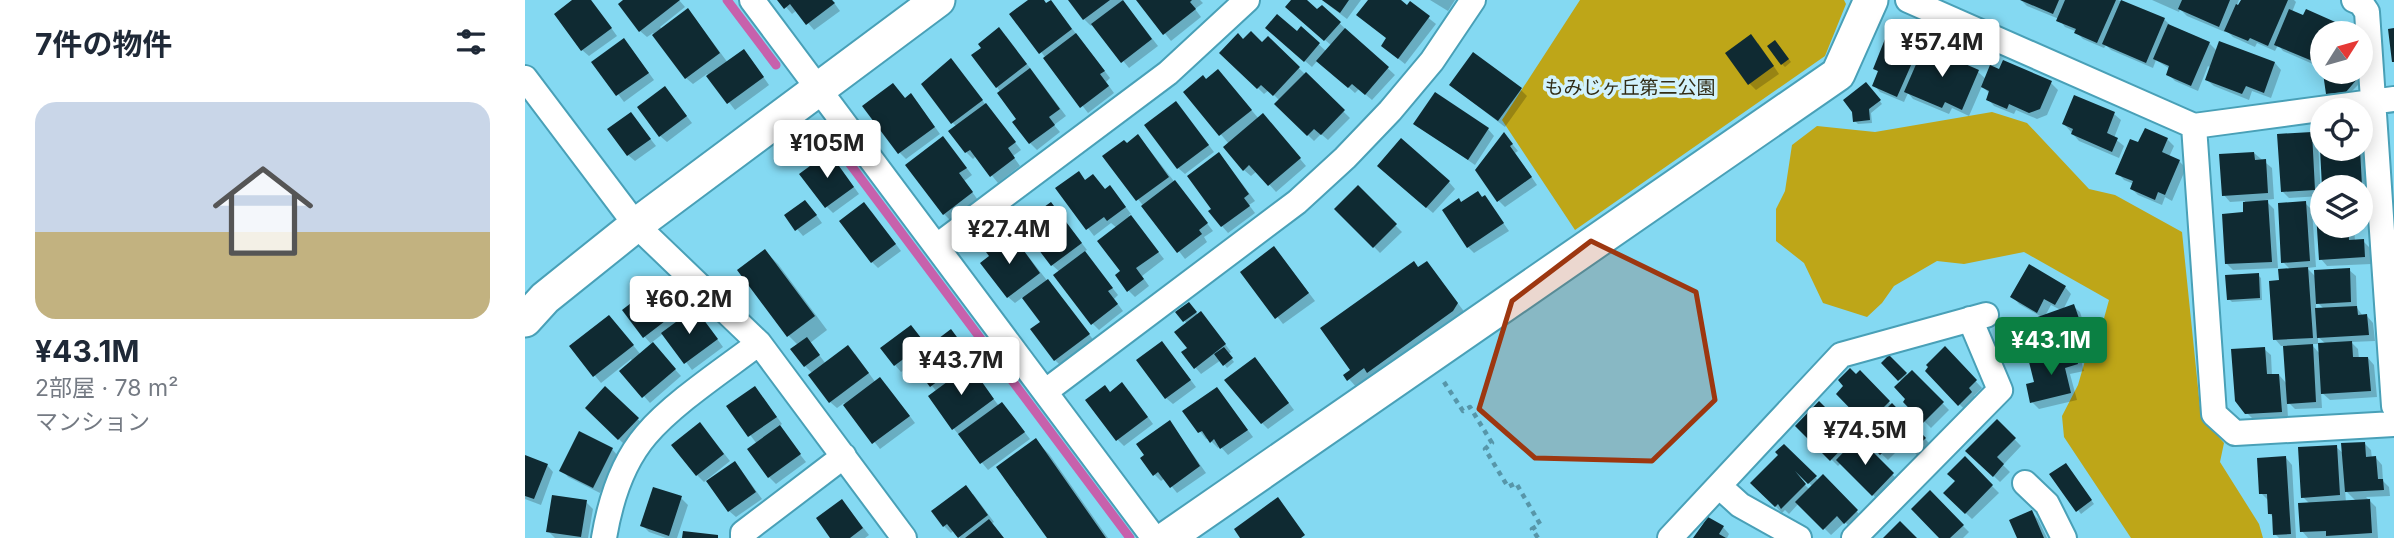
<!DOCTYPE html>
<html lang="ja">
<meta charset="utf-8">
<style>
:root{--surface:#fff;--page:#f6f6f7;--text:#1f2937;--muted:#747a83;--accent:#0b8043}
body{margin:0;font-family:Inter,"Noto Sans JP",sans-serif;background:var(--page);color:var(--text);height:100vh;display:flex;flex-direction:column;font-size:26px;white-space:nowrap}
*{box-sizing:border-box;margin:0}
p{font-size:23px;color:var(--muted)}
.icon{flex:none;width:38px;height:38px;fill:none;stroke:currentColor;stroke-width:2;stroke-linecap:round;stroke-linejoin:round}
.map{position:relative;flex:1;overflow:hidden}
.side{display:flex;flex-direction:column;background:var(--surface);width:525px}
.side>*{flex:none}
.needle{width:46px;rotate:53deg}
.tools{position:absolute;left:1785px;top:21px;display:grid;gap:14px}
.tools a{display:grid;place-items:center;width:63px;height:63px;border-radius:50%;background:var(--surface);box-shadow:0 4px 18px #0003;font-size:35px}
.price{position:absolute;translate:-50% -60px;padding:0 16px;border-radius:7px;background:#fff;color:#222;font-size:23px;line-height:46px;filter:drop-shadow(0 2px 4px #0008)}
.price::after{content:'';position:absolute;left:50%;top:42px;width:21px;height:16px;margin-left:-10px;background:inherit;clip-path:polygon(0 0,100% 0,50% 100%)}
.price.selected{background:var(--accent);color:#fff}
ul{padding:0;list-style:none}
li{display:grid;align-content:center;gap:14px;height:371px;padding:0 35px}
li span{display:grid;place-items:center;height:217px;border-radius:21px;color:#555}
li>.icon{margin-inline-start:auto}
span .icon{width:126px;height:126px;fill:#fffc;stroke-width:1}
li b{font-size:30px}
h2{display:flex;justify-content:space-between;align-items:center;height:84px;padding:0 35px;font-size:30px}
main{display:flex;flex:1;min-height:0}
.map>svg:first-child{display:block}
.green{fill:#bea618}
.shadow{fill:#0003;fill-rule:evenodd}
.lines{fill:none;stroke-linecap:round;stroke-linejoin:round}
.stream{stroke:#c761ac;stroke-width:9}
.building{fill:#0f2a32}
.street-casing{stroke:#49a0b7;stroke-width:28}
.secondary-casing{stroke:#49a0b7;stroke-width:37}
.path{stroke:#5796a9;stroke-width:4.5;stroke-dasharray:5 5;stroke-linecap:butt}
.street{stroke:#fff;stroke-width:24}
.secondary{stroke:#fff;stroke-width:33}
.marked{fill:#9d3710;fill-opacity:0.2;stroke:#9d3710;stroke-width:5;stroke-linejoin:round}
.labels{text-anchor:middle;stroke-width:7;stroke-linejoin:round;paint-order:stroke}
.park-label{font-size:19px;fill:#312c16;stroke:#d2f2fc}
</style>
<main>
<section class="side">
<h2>7件の物件<svg class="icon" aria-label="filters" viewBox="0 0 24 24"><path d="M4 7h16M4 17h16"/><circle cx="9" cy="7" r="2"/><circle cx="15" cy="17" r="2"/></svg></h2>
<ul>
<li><span style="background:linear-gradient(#c9d6e8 60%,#c2b280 0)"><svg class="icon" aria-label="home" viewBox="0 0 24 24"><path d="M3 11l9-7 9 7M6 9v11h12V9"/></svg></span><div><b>¥43.1M</b><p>2部屋 · 78 m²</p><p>マンション</p></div></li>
</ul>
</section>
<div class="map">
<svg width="1869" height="538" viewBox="0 0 1869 538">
<rect width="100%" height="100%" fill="#84d9f2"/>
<path class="green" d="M1055,0H1319L1321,4L1300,56L1050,230L977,120Z
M1467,112L1502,123L1564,189L1590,195L1657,232L1676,417L1699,443L1695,462L1734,524L1738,538H1606L1539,437L1537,416L1553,385L1563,350L1578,334V322L1584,300L1499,252L1439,264L1412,261L1369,286L1357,303L1342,317L1298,303L1279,263L1251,241V209L1260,191L1267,145L1292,126L1350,132Z"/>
<path class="shadow" d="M50,0H66L92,36L64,56L57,50Z
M101,0H154L160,7L135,27L137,29L169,17L203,63L225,58L244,85L210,110L182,74L168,84L161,78L128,33L122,37L115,31Z
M255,0H307L315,11L289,30L272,10L267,14Z
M506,0H518L522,5L532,9L585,78L581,82L589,93L563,113L487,14Z
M545,0H597L633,46L604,68L568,24L566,26L559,19Z
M613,0H675L678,3L670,9L676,17L646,41Z
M768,0H780L793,12L797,7L870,75L847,100L834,89L830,93L793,60L787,67L749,34L772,33L776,28L802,52L807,46L769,13Z
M797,0H836L822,19Z
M845,0H873L883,7L886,4L911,24L880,64L865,52L863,39Z
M905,0H930L923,11Z
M1496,0H1593L1639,19L1646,26L1684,43L1692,51L1695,43L1750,63L1756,70L1746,98L1727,91L1724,100L1689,86L1682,80L1686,68L1683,66L1673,91L1650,81L1643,74L1645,69L1631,60L1628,68L1586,50L1581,45L1579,48L1558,39L1550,31L1540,27L1534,19L1502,6Z
M1627,0H1714L1712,5L1715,6L1718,0H1769L1771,2L1767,12L1825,30L1828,33H1797V68L1758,51L1753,45L1750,51L1732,43L1730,47L1708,37L1701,30L1700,32L1662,16L1655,9L1654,12Z
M481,36L541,116L529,125L535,132L512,150L505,143L493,119L472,87L458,48Z
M743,38L825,118L803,140L796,134L789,141L751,104L755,101L744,90L739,94L697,53L718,41L737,45Z
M1397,39L1404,46L1402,50L1438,60L1445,68L1453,72L1461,79L1475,71L1479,62L1526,83L1533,90L1522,115L1512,119L1491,110L1489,114L1469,106L1463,99L1465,94L1457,86L1444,116L1427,108L1424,114L1388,99L1383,93L1379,102L1355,92L1349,85L1354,73L1350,68Z
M1233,43L1254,74L1231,90L1225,84Z
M1253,45L1266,62L1260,67L1257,64Z
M105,47L129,80L99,102L69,62Z
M426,60L496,150L488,156L495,166L473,183L451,156L448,159L441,152L432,127L427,122Z
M1806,72H1833L1836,82L1824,94L1806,96L1803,93L1810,73Z
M699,78L734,119L744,122L781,166L751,192L732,171L726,176L719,170L701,147L704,144L660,92L682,81Z
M1344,87L1357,104L1346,113L1347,123L1333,124L1330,121Z
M140,88L167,123L142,142L135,136Z
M996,90L1002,96L980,127L933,91Z
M381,99L392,102L415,134L381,159L375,153Z
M657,110L689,152L660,174L653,168Z
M106,114L131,146L110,161L103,155Z
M1589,114L1596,120L1589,138L1599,146L1594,158L1554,141L1539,124Z
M891,124L963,129L969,136L950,165Z
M979,134L993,151L990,153L1012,185L980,207L973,200Z
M1786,134L1793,141L1796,196L1764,198L1757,191Z
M1796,136L1797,149H1835L1841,155L1843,192L1836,193V187H1799Z
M1642,139L1649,146L1644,157L1654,161L1661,168L1647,201L1640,197L1637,205L1613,195L1607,189L1609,184L1599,180L1593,173L1614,145Z
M619,143L688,231L679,237L682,242L660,259L580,157L602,145Z
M424,145L447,175L439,181L453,200L425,220L419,214Z
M1729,153L1747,168L1749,199L1740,200L1749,209L1753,268L1708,270L1701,263L1720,214V201L1705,202L1699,195Z
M310,161L334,194L308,213L302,207Z
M700,161L730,201L724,205L730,213L703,233L697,226Z
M861,173L924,182L930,189L908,213Z
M561,181L591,194L606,214L604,215L639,259L617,276L624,286L610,297L603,290L597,272L592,228L586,223L569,236L533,189Z
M833,188L877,232L855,253L812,209Z
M960,197L984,231L949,253L943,247L936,203Z
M1780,203L1787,210L1791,267L1782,268L1791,277L1824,270L1831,276L1832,308L1838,316H1842L1848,323L1850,341L1826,342L1833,349L1834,359L1843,358L1849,365L1852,397L1805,400L1796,392L1797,408L1770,409L1762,401L1763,418L1729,420L1722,413L1739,349L1746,355L1747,376L1754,375L1762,384L1760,346H1756L1750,339L1755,281L1766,270L1758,262ZM1791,301L1799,309H1791ZM1793,337L1801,344L1795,354L1786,344H1793Z
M287,209L297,223L278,236L261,216Z
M346,211L376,251L353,268L347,262Z
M532,211L562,250L559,252L593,295L589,299L598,311L574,330L567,323L535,272L527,265Z
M1793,214H1797V226H1829L1830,242L1838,241L1845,248L1846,264L1802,266L1796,259Z
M492,242L570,342L537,367L530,360L517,322L498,297L490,303L483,297Z
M240,251L253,264L302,330L285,343L301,364L330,354L351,383L362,386L390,423L355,449L319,403L312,408L305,402L288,374L280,366L273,345L263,335Z
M755,255L790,301L758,324L717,272Z
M902,263L941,314L833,389L824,379L827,370L894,269Z
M1733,275L1736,278L1737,300L1707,302L1704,299Z
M1540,287L1546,294L1538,310L1548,306L1555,312L1562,334L1558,335L1561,344L1533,354V357L1550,353L1556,360L1559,371L1545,374L1552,400L1514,409L1507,402L1511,384L1525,359L1517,351V317L1494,304L1488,297ZM1526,305L1536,310L1520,316Z
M142,289L162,316L176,317L198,347L167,370L139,333L126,343L156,376L125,403L97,371L108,362L106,359L76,383L46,347L91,324L116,355L127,345L119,336Z
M667,307L673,315L682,320L706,352L703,354L709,362L702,368L696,360L676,374L670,367L664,349L662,324L653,312Z
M386,327L404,348L432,338L451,364L445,368L474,406L483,411L505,439L463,470L429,429L412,392L389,363L376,372L370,365Z
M1420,349L1457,388L1449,396L1452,399L1441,411L1402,371Z
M643,350L671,387L648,404L641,398Z
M1364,357L1383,376L1387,372L1424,410L1406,428L1380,402L1383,399L1377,382L1359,363Z
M736,366L769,410L743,429L737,423Z
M1335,373L1406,445L1394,457L1380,443L1363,460L1337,435L1345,427L1313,394Z
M80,389L120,426L101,446L62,408Z
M692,389L728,437L703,455L695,446L693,448L683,438L681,439L660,412Z
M604,391L628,424L599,446L593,440L585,393Z
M236,395L257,424L253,427L281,462L251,484L244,477L232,444L204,407Z
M1294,404L1374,481L1354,501L1316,463L1313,466L1273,426Z
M1472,421L1496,446L1478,465L1485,472L1475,482L1443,451Z
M645,422L681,473L652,493L640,478L636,481L629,474Z
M181,431L205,461L179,482L172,475Z
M511,441L524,454L583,538H524Z
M1840,444L1846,450L1847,459L1851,458L1857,465L1858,481L1864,487L1865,496L1841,497L1851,507L1853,538H1783L1777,531L1785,504L1778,497L1811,447L1819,454ZM1820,490L1831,501L1821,502Z
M1259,446L1294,481L1298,477L1338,518L1327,529L1320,522L1306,535L1274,503L1264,514L1260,510L1257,513L1228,483L1253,458L1285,490L1288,487L1253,452Z
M87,449L93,456L75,493L43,477L37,470Z
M0,457L22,465L28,472L16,505L0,499Z
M1761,458L1767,465L1771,538H1754L1750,534L1749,518L1745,514L1743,500L1736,493Z
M1440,459L1474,493L1447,519L1420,493L1432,481Z
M1543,468L1569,504L1556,514L1527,474Z
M216,470L237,499L211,517L204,511Z
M1405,493L1444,532L1438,538H1417Z
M448,494L469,522L466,524L478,538H435L429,530L426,533L419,526Z
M156,498L163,505L152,538H141L124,532L117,525Z
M61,502L68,509L63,538H30L23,531Z
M323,508L344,535L340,538H308Z
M1506,512L1513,519L1522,538H1494Z
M1198,527L1204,534L1202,538H1170Z"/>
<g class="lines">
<path class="stream" d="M202,0L251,65
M304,136L605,538"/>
</g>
<path class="building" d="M47,0H66L87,28L56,51L29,14Z
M98,0H155L114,32L93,4Z
M252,0H307L310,3L281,25L265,4L259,9Z
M503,0H519L521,3L526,0L547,29L514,54L484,14Z
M543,0H585L558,20Z
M598,0L627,39L596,63L566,24Z
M611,0H667L665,2L671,9L638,35Z
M766,0H782L792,9L797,5L816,22L799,41L760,7Z
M797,0H824L815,13Z
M843,0H876L882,5L885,1L905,16L873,59L856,46L861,38L831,15Z
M1495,0H1534L1528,14Z
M1540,0H1591L1572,43L1549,33L1551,29L1531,21Z
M1596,0L1640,18L1621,63L1577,44Z
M1657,0H1705L1694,27L1653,9Z
M1716,0H1763L1743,46L1725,38L1723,41L1699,31L1711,4L1713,5Z
M163,8L195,53L160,79L127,35Z
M1764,9L1778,15L1781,9L1826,29L1824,33H1797V65L1749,45Z
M752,14L772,31L776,26L795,43L779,62L740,28Z
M1366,24L1398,38L1372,97L1347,86L1353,71L1348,69Z
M1643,24L1685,42L1666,86L1641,75L1644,66L1628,59Z
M474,27L502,64L471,88L446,55L456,48L453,44Z
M820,28L864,67L840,95L827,84L823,88L791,61Z
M1869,28V62H1867L1863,29Z
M726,31L737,42L743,36L775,67L748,96L736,85L732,89L694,53L713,33L718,39Z
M551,33L580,71L575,74L584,86L555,108L518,58Z
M1226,34L1249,66L1223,85L1200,53Z
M99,38L124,73L91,96L66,62Z
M1250,40L1264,59L1256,65L1242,46Z
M1694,41L1750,62L1739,93L1721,86L1717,94L1680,80Z
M1399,46L1415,53L1417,48L1439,58L1438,63L1454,70L1437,110L1420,102L1417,108L1379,92Z
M219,49L239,77L202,104L181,76Z
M948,52L997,88L973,121L924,85Z
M426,58L458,100L426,124L396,84Z
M1478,60L1527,81L1515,109L1504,113L1484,104L1482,109L1461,100L1464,91L1456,87L1465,65L1474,69Z
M505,68L535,109L524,117L530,125L504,144L487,122L491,119L472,93Z
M693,69L727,110L694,136L658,92L678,75L681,79Z
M781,72L820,110L796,135L789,129L782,136L749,104Z
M1833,72V78L1821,92L1801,94L1798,73Z
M1341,82L1356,100L1344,109L1345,120L1328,122L1327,112L1318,100Z
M368,83L380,98L386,93L410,127L373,154L337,106Z
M140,86L162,116L134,137L112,107Z
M910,92L964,128L943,160L888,124Z
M1549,95L1590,112L1582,133L1593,138L1587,152L1546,134L1548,129L1537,124Z
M651,101L684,145L652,169L619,125Z
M461,103L491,142L483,148L490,158L465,177L445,150L440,153L423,131Z
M106,112L126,139L102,156L82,129Z
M738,113L776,158L743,186L724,165L718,171L698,147Z
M1620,128L1643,138L1637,152L1655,160L1640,195L1633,192L1630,200L1605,189L1608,181L1590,174L1605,139L1613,142Z
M979,132L988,144L985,146L1007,177L972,202L950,170Z
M1787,132L1790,190L1756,192L1752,134Z
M613,134L644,177L611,201L577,156L599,140L602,143Z
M418,136L442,168L434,173L448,192L418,215L380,165Z
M876,138L925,181L901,208L852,166Z
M1795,149H1835L1837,186L1797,187Z
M304,152L329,187L300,208L274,174Z
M694,152L724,194L719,198L725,206L696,227L683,211L686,209L662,176Z
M1729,152L1730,160L1741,159L1743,193L1697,196L1694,154Z
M554,171L560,180L568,174L580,189L585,185L601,207L582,221L579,217L561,230L530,188Z
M650,180L683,223L674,230L677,234L652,253L616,206Z
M833,185L872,224L848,248L809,209Z
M953,191L957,197L960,195L979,223L942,248L917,210L934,198L936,202Z
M280,200L292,215L270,231L259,215Z
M1743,200L1747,262L1700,264L1697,214L1718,212V202Z
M1781,201L1785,261L1756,263L1753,203Z
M339,202L371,244L346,263L314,221Z
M526,202L557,243L526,266L498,229L508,222L505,217Z
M1797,212V226H1823L1824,240L1839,239L1840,257L1794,260L1791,213Z
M606,215L634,252L611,268L619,279L602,292L590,275L595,271L572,241Z
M486,233L515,273L482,298L455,263L464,256L461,252Z
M749,246L784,293L750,319L715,272Z
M240,249L290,316L262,337L212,270Z
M560,251L588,288L583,291L593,304L566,325L528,275Z
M889,261L893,267L902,261L933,303L928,311L842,373L839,368L822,381L818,375L825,370L795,328Z
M1504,264L1541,286L1530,305L1519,299L1512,313L1485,297Z
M1783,267L1788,338L1748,340L1744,281L1754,280L1753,269Z
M1825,268L1826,302L1791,304L1789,270Z
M1734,273L1735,298L1702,300L1700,275Z
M523,279L565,334L529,361L505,329L515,322L497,298Z
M136,280L157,308L118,338L97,310Z
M664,302L672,312L658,322L650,312Z
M1549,304L1557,327L1553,328L1556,337L1515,352L1504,320Z
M1832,306L1833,315L1842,314L1844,335L1792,338L1790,308Z
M170,308L193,339L159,364L136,333Z
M676,311L701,344L669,369L656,352L662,348L649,332Z
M84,315L109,345L68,377L44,346Z
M386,325L400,343L369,366L355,348Z
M426,329L446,356L405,387L385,360Z
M282,337L295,355L279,367L265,349Z
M637,341L666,380L640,399L611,360Z
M1827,341L1828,357H1843L1846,391L1796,394L1793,343Z
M128,342L151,369L117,398L94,371Z
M1788,344L1791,402L1762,404L1758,346Z
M323,345L344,373L304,403L283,375Z
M1420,346L1452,380L1444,388L1447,392L1433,406L1400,371L1403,367L1401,365Z
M699,347L708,358L698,366L689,354Z
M1740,347L1742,374H1754L1757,412L1720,414L1710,401L1706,349Z
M1550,351L1553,364L1540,368L1546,393L1505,403L1501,384L1509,382L1504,362Z
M1364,355L1382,373L1373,381L1356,363Z
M730,357L764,403L736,424L699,380Z
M445,365L469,399L427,430L403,396Z
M1325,368L1331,374L1335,370L1365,401L1341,425L1311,394L1318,386L1313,380Z
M1387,370L1419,402L1398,423L1378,402L1380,399L1369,387Z
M355,377L385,416L347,444L318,405Z
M597,382L623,417L591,441L560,400L580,385L585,392Z
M80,386L114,418L93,440L60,408Z
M230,386L252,417L223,437L201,406Z
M692,387L723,430L695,449L689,439L685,443L677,431L673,433L657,411Z
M1294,401L1329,436L1305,461L1270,426Z
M477,402L500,432L455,464L433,434Z
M1367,403L1401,438L1386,452L1372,438L1355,455L1335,435Z
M1472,419L1491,438L1472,457L1479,464L1468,477L1440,451Z
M645,420L675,466L645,488L633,472L628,476L615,458L619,455L611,444Z
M175,422L199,454L171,476L146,445Z
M255,425L276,454L243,478L222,449Z
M54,431L88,448L68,488L34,471Z
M1333,437L1369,473L1347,496L1311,460Z
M511,438L581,538H522L471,467Z
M1840,442L1841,457L1851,456L1853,479H1858L1859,490L1820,492L1816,443Z
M1259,444L1292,476L1283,484L1270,471L1281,484L1256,509L1253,504L1250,507L1225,483L1253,455L1250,452Z
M1812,445L1815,495L1776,498L1773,447Z
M0,455L23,464L9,499L0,496Z
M1440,456L1468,485L1440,514L1418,493L1430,481L1422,474Z
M1761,456L1766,534L1748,535L1747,514H1743L1742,494H1734L1732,458Z
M210,461L231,492L203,512L181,481Z
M1541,463L1567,500L1551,512L1524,474Z
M1298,474L1333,510L1319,524L1312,516L1298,530L1270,502Z
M441,485L463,515L433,538L422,524L418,527L406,511Z
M128,487L157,496L144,536L115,526Z
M1405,490L1439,525L1425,538H1414L1386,509Z
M27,495L62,500L56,537L21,532Z
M753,497L780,535L776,538H715L709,529Z
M317,499L338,528L325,538H305L291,518Z
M1845,499L1847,533L1801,536V531L1775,532L1773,503Z
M1507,510L1519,538H1492L1484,520Z
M1183,517L1199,526L1194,534L1201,538H1168Z
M464,519L479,538H440Z
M1375,521L1392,538H1358Z
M158,531L193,535V538H157Z"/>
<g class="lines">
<defs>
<path id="street" d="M227,0L629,538
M1383,0L1669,126L1869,99
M1829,0L1836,3L1842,12L1869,406
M0,78L111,225L234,343L379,538
M1669,126L1689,414L1710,433L1869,424
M412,246L643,73L722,0
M521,391L772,202L820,158L865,111L907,61L948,0
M1500,483L1522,504L1539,538
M1194,486L1215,505L1274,538
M79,538C85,502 97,463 121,435C148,403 200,369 234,343
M218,538V533L319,456
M1145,538L1316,355L1461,315
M1329,538L1475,390L1445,319"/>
<path id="secondary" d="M0,320L20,298L111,225L413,0
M642,538L1313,74L1346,0"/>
</defs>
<use href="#street" class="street-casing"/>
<use href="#secondary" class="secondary-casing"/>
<path class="path" d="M919,382L938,411L945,407L967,443L960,449L983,487L991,483L1015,524L1007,529L1013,538"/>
<use href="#street" class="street"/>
<use href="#secondary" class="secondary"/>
</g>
<path class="marked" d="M1066,241L1171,292L1190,400L1127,461L1010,458L954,409L987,301Z"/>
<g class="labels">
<g class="park-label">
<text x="1105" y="94">もみじヶ丘第二公園</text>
</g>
</g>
</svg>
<div class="tools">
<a><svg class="needle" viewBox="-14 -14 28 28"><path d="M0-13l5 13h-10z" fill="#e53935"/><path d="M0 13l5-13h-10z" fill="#747a83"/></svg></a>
<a><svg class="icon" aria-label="locate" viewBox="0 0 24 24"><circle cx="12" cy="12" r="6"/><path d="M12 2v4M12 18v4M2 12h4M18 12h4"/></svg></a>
<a><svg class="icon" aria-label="layers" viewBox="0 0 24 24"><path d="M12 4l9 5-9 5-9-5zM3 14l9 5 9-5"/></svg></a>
</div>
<b class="price" style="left:1417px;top:79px">¥57.4M</b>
<b class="price" style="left:302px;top:180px">¥105M</b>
<b class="price" style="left:484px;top:266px">¥27.4M</b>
<b class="price" style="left:164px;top:336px">¥60.2M</b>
<b class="price selected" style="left:1526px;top:377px">¥43.1M</b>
<b class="price" style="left:436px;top:397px">¥43.7M</b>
<b class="price" style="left:1340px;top:467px">¥74.5M</b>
</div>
</main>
